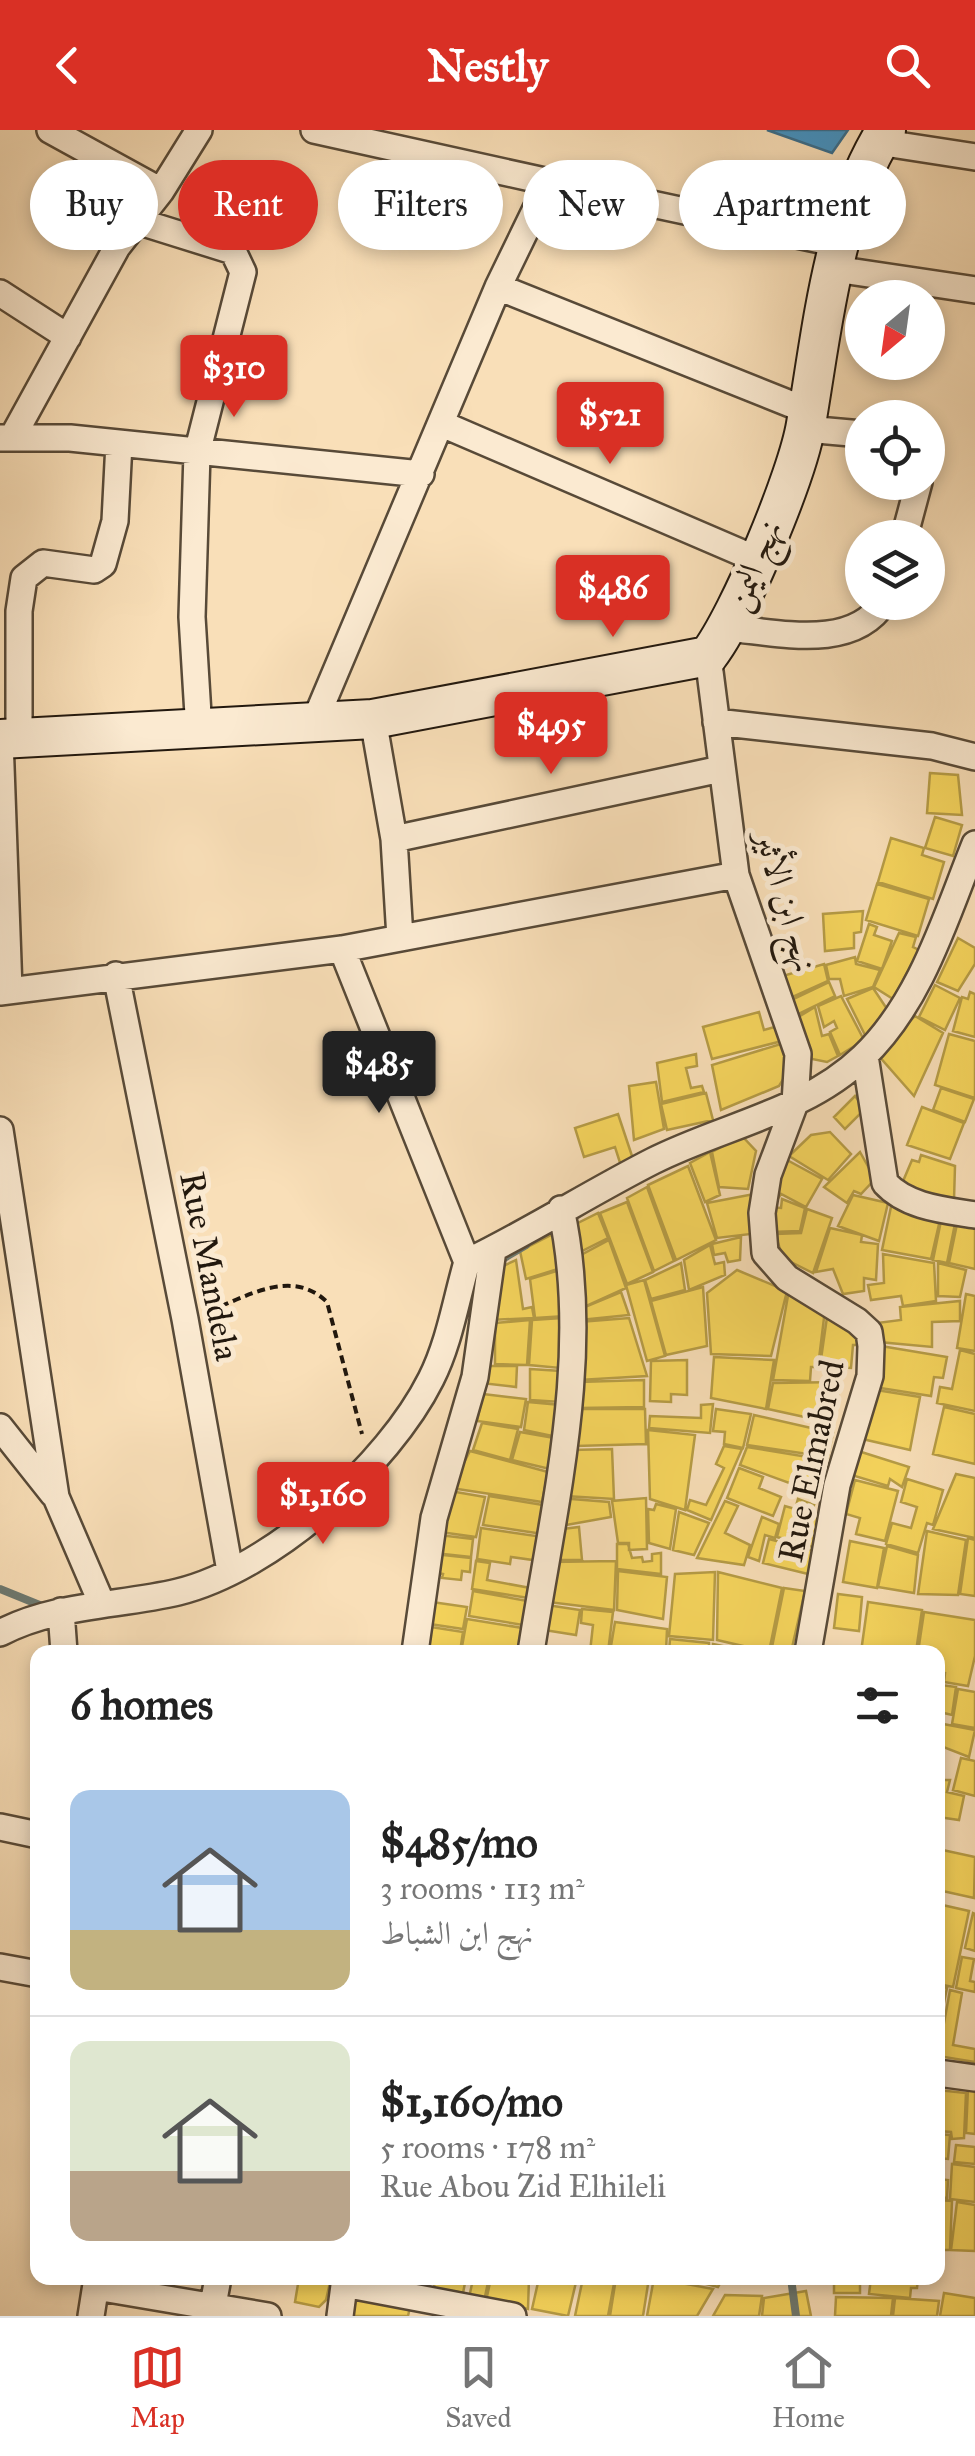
<!DOCTYPE html>
<meta charset="utf-8">
<style>
:root{--surface:#fff;--page:#f2f2f2;--text:#222;--muted:#767676;--line:#e0e0e0;--accent:#d93025}
body{margin:0;font-family:"IM FELL Great Primer",Amiri,serif;background:var(--page);color:var(--text);height:100vh;display:flex;flex-direction:column;font-size:38px;white-space:nowrap}
*{box-sizing:border-box;margin:0}
p{font-size:32px;color:var(--muted)}
.icon{flex:none;width:55px;height:55px;fill:none;stroke:currentColor;stroke-width:2;stroke-linecap:round;stroke-linejoin:round}
.map{position:relative;flex:1;overflow:hidden}
.sheet{position:absolute;left:30px;top:1515px;width:915px;height:640px;display:flex;flex-direction:column;background:var(--surface);border-radius:20px;box-shadow:0 5px 15px #0003}
.sheet>*{flex:none}
.hud{position:absolute;left:30px;top:30px;width:915px;height:90px;display:flex;gap:20px}
.needle{width:65px;rotate:209deg}
.fabs{position:absolute;left:845px;top:150px;display:grid;gap:20px}
.fabs a{display:grid;place-items:center;width:100px;height:100px;border-radius:50%;background:var(--surface);box-shadow:0 5px 15px #0003;font-size:50px}
.price{position:absolute;translate:-50% -85px;padding:0 22px;border-radius:10px;background:var(--accent);color:#fff;font-size:32px;line-height:65px;filter:drop-shadow(0 2px 5px #0008)}
.price::after{content:'';position:absolute;left:50%;top:60px;width:30px;height:22px;margin-left:-15px;background:inherit;clip-path:polygon(0 0,100% 0,50% 100%)}
.price.current{background:#222;color:#fff}
ul{padding:0;list-style:none}
li{display:flex;align-items:center;gap:30px;height:250px;padding:0 40px}
li+li{border-top:2px solid var(--line)}
li span{display:grid;place-items:center;flex:none;width:280px;height:200px;border-radius:20px;color:#555}
li>.icon{margin-inline-start:auto}
span .icon{width:120px;height:120px;fill:#fffc;stroke-width:1}
li b{font-size:42px}
h2{display:flex;justify-content:space-between;align-items:center;height:120px;padding:0 40px;font-size:42px}
.tag{padding:0 35px;border-radius:45px;background:var(--surface);box-shadow:0 5px 15px #0003;font-size:35px;line-height:90px}
.tag.current{background:var(--accent);color:#fff}
header{display:flex;justify-content:space-between;align-items:center;height:130px;padding:0 40px;background:var(--accent);color:#fff;font-size:45px;font-weight:800}
.dock{display:flex;justify-content:space-around;align-items:center;height:140px;border-top:2px solid var(--line);background:var(--surface);font-size:28px;color:var(--muted)}
.dock a{display:grid;justify-items:center;gap:5px}
.dock .current{color:var(--accent)}
.map>svg:first-child{display:block}
.homes{fill:#f6d55c;stroke:#b69c45;stroke-width:2.5}
.schools{fill:#4393c3;stroke:#396e8d;stroke-width:2.5}
.lines{fill:none;stroke-linecap:round;stroke-linejoin:round}
.stream{stroke:#6d7a72;stroke-width:8}
.street-casing{stroke:#584a38;stroke-width:30}
.secondary-casing{stroke:#22180e;stroke-width:42}
.path{stroke:#22180e;stroke-width:4;stroke-dasharray:8 5;stroke-linecap:butt}
.street{stroke:#fbead1;stroke-width:25}
.secondary{stroke:#fbead1;stroke-width:38}
.labels{text-anchor:middle;stroke-width:10;stroke-linejoin:round;paint-order:stroke}
.street-label{font-size:35px;fill:#22180e;stroke:#fbead1}
</style>
<header><svg class="icon" aria-label="back" viewBox="0 0 24 24"><path d="M15 5l-7 7 7 7"/></svg>Nestly<svg class="icon" aria-label="search" viewBox="0 0 24 24"><circle cx="10" cy="10" r="6"/><path d="M15 15l6 6"/></svg></header>
<div class="map">
<svg width="975" height="2186" viewBox="0 0 975 2186">
<rect width="100%" height="100%" fill="#f9dfb8"/>
<filter id="stains"><feTurbulence type="fractalNoise" baseFrequency=".002" numOctaves="4"/><feColorMatrix values="0 0 0 0 .2 0 0 0 0 .09 0 0 0 0 .02 0 0 0 .5 -.17"/></filter>
<radialGradient id="worn" r=".72"><stop offset=".6" stop-color="#630" stop-opacity="0"/><stop offset="1" stop-color="#630" stop-opacity=".3"/></radialGradient>
<path class="homes" d="M930,643L958,645L962,685L927,683Z
M935,687L962,695L953,726L925,718Z
M891,708L924,718L922,725L944,732L933,769L878,752Z
M877,754L929,769L918,806L866,790Z
M863,781L861,802L854,803V818L825,821L823,784Z
M869,794L877,797L874,805L892,811L882,839L857,831Z
M899,803L916,807L913,817L919,820L893,869L874,857Z
M958,808L975,818V834L958,861L937,852Z
M855,827L856,834L880,840L873,857L844,866L840,849H829L826,835Z
M824,834L828,851L786,870L779,847Z
M829,852L835,866L792,887L787,872Z
M935,855L960,868L945,900L919,887Z
M873,858L889,882L867,909L847,869Z
M970,862L975,864V907L953,901L962,867L968,869Z
M841,866L864,910L840,925L830,902L837,898L834,891L824,897L818,876Z
M815,877L822,906L829,904L838,926L827,932L812,929L808,913L802,916L795,889Z
M759,882L764,900L778,896L782,911L712,929L703,897Z
M915,886L943,903L914,966L878,925Z
M949,904L975,911V968L935,955Z
M784,913L789,940L779,956L721,980L712,935Z
M696,924L697,936L686,938L691,958L702,956L704,962L662,972L657,933Z
M656,952L664,999L634,1010L629,956Z
M941,958L974,969L965,992L933,980Z
M706,963L713,990L667,1000L661,974Z
M855,966L865,979L845,999L834,987Z
M922,977L964,993L950,1029L907,1015Z
M618,984L635,1035L622,1039L615,1017L584,1027L575,998Z
M830,1002L851,1024L828,1050L789,1026L811,1005Z
M742,1006L756,1021L748,1059L719,1057L712,1022Z
M710,1022L720,1065L705,1072L690,1033Z
M860,1022L875,1049L861,1064L854,1061L847,1073L824,1057Z
M921,1025L955,1036L954,1070L913,1063V1057L901,1056L912,1030L919,1032Z
M787,1030L822,1049L806,1077L781,1064L777,1070L768,1064Z
M688,1036L716,1110L676,1130L648,1055Z
M647,1057L674,1131L654,1141L627,1068Z
M754,1064L751,1104L717,1108L707,1073Z
M853,1065L888,1073L879,1111L838,1096Z
M782,1069L805,1078L800,1101L770,1102L769,1077L781,1078Z
M627,1072L653,1142L627,1154L600,1083Z
M892,1072L942,1081L931,1129L882,1120Z
M807,1079L832,1088L813,1143L783,1128L775,1104L801,1103Z
M943,1081L957,1084L947,1133L933,1130Z
M598,1083L608,1108L580,1122L576,1094Z
M959,1084L975,1087V1139L949,1133Z
M830,1098L862,1105L861,1112L878,1114L876,1150L864,1148V1161L843,1164L833,1139L816,1142Z
M555,1103L561,1138L526,1149L520,1121Z
M741,1107L740,1130L728,1132L725,1123L714,1125L712,1114Z
M609,1110L626,1158L582,1178L581,1125Z
M710,1115L715,1134L724,1132L725,1145L689,1160L684,1130Z
M883,1124L934,1133L936,1171L903,1176L901,1166L871,1170L868,1155L884,1153Z
M516,1130L523,1179L532,1177L534,1188L490,1190L501,1137Z
M681,1133L685,1160L651,1169L645,1150Z
M938,1133L966,1140L960,1167L938,1166Z
M563,1139L566,1186L535,1188L530,1149Z
M737,1140L787,1161L771,1226L711,1224L707,1163Z
M644,1150L665,1226L647,1231L626,1155Z
M703,1157L707,1216L666,1225L651,1171Z
M789,1160L825,1180L818,1237H811L810,1251L773,1250Z
M621,1162L629,1185L580,1190V1179Z
M966,1164L975,1166V1221L957,1218Z
M960,1171V1191L932,1192V1217L879,1212L877,1193L901,1190L900,1177Z
M828,1180L860,1204L861,1215H853L851,1238L820,1236Z
M562,1188L560,1238L529,1235L532,1190Z
M629,1188L647,1246L579,1250V1192Z
M530,1190L527,1235L495,1234V1193Z
M881,1216L947,1227L943,1248L934,1247L931,1266L874,1257Z
M960,1220L975,1224V1281L937,1273L940,1257L952,1259Z
M714,1227L774,1230L766,1279L711,1268Z
M687,1230V1265L671,1264V1272L650,1271L651,1231Z
M485,1236H517L516,1257L481,1253Z
M530,1239L561,1241V1272L530,1270Z
M644,1250V1277L579,1278V1252Z
M841,1252L832,1293L768,1279L773,1253Z
M870,1259L920,1267L910,1320L858,1308Z
M483,1264L526,1269L521,1297L477,1291Z
M528,1272L561,1275L557,1307L524,1300Z
M713,1274L710,1303L649,1298L650,1286L701,1288V1275Z
M944,1277L975,1284V1334L933,1324Z
M580,1279H645L646,1314L576,1316Z
M716,1279L751,1284L743,1318L724,1314L725,1302L713,1301Z
M754,1285L833,1303L828,1327L747,1315Z
M482,1293L518,1299L510,1330L473,1320Z
M648,1300L695,1305L685,1380L650,1369Z
M520,1302L560,1309L554,1340L512,1330Z
M724,1316L742,1319L711,1390L687,1380L690,1370L706,1375L724,1338L716,1334Z
M747,1317L820,1329L814,1362L740,1335Z
M612,1319L614,1369L565,1366L572,1320Z
M855,1320L909,1337L902,1357L890,1349L888,1356L848,1344Z
M470,1321L548,1342L542,1372L451,1358Z
M739,1338L763,1347L759,1358L781,1367L773,1386L727,1368Z
M956,1344L975,1348V1408L933,1399Z
M907,1349L943,1360L933,1395L927,1393L918,1423L886,1414L892,1393L911,1398L917,1377L901,1372Z
M855,1350L898,1361L885,1411L856,1404L860,1388L846,1384Z
M450,1361L485,1367L476,1407L440,1402Z
M489,1366L549,1376L543,1404L483,1395Z
M559,1368L609,1372L611,1387L555,1397Z
M646,1368L647,1419L629,1420V1413H618L612,1371Z
M798,1369L814,1375L811,1383L820,1386L813,1417L777,1407L785,1376L795,1379Z
M725,1371L738,1376L725,1403L750,1415L744,1435L697,1428Z
M656,1374L676,1379L670,1419L649,1413L648,1379L654,1380Z
M679,1382L709,1393L694,1425L673,1420Z
M762,1387L779,1394L775,1408L765,1405L759,1431L748,1427Z
M579,1397L582,1430H552L554,1400Z
M481,1398L543,1407L540,1431L511,1427L510,1434L477,1429Z
M927,1401L966,1410L958,1465L918,1464Z
M439,1405L473,1409L471,1427L434,1423Z
M968,1408L975,1410V1466L960,1464Z
M769,1409L814,1421L808,1444L763,1433Z
M850,1411L884,1418L877,1458L843,1452Z
M617,1414H628L632,1428L642,1427L643,1432L652,1431V1424L661,1423V1444L617,1439Z
M887,1416L918,1425L914,1463L878,1457Z
M434,1424L471,1428L470,1442L462,1441L461,1450L442,1448L443,1444L432,1442Z
M476,1431L490,1433L487,1450L536,1459L535,1469L472,1459Z
M616,1431L614,1480L548,1472L551,1432Z
M618,1441L667,1447L663,1489L617,1480Z
M715,1442L713,1510L669,1506L675,1444Z
M718,1442L782,1458L769,1522L717,1510Z
M784,1458L805,1461L791,1522H771Z
M473,1461L533,1472L529,1496L469,1486Z
M838,1464L862,1467L859,1501L834,1498Z
M432,1472L467,1477L463,1499L423,1493Z
M868,1472L922,1480L916,1522H861Z
M547,1475L580,1480L576,1505L544,1500Z
M582,1479L613,1482L608,1522H590L593,1495L581,1493Z
M924,1482L975,1490V1526L968,1556L944,1552L945,1543L938,1542V1522H918Z
M467,1489L529,1499L525,1522H461Z
M615,1492L667,1499L666,1522H610Z
M431,1497L463,1502L460,1522L428,1516Z
M670,1509L709,1513V1522H669Z
M713,1514L751,1522H713Z
M938,1545L942,1546L941,1555L956,1557L952,1585L944,1583L942,1591L938,1590Z
M958,1559L975,1562V1598L952,1594Z
M938,1593L975,1600L969,1627L938,1615Z
M961,1628L975,1631V1666L953,1660Z
M938,1650H950L947,1662L964,1666L959,1690L938,1687Z
M938,1719L975,1727L974,1768L938,1760Z
M938,1774L969,1781L953,1857L938,1854Z
M973,1783L975,1784V1821L965,1818Z
M962,1827L974,1829L970,1851L975,1852V1862L956,1858Z
M938,1856L947,1858L938,1901Z
M950,1860L962,1863L953,1915L975,1919V1932L938,1926Z
M968,1958L975,1960V2004L966,2003Z
M938,1960L966,1963L964,2008L952,2009L951,2002L938,2001Z
M938,2004L950,2005L948,2029L938,2028Z
M956,2015L975,2017V2034L954,2032Z
M952,2034L975,2037V2072L950,2069Z
M938,2049L948,2050L947,2068L938,2067Z
M938,2070L952,2071L950,2120H938Z
M957,2072L975,2075V2121L951,2120Z
M299,2148H331L326,2170L319,2177L295,2172Z
M435,2148H466L463,2163L434,2158Z
M468,2148H489L484,2171L469,2168L473,2149Z
M491,2148H529L528,2179L486,2171Z
M539,2148H577L568,2186L532,2179Z
M583,2148H615L608,2186H575Z
M616,2148H649L643,2186H610Z
M654,2148H655L713,2159L697,2186H647Z
M683,2148H723L718,2157Z
M834,2148H860V2163H834Z
M871,2148H918L917,2158H911L910,2168L869,2164Z
M806,2161L811,2186H762L764,2168Z
M944,2163L975,2168V2186H940Z
M725,2165L762,2166L759,2186H713Z
M351,2167L410,2177L408,2186H349Z
M836,2167L893,2168L891,2186H835Z
M895,2168L939,2171L937,2186H893Z"/>
<path class="schools" d="M767,0H848L832,23Z"/>
<g class="lines">
<path class="stream" d="M499,1131L526,1115
M0,1459L47,1478
M791,2148L796,2186"/>
<defs>
<path id="street" d="M50,0L161,61
M314,0L549,52
M878,12L975,27
M137,91L233,121L243,142L197,323L192,487L199,601
M835,139L975,160
M498,157L808,281
M0,163L68,207
M442,294L756,429
M806,299L862,304
M0,308H70L421,344
M12,308L117,117L161,61L199,0
M904,408L919,352
M726,498C777,502 852,522 884,472
M708,526L736,745L798,924L795,973L768,1045L762,1083L765,1123L787,1148L857,1191L869,1202L871,1216L870,1246L837,1355L808,1522
M373,589L394,709L400,808
M716,592L932,616L975,627
M314,593L498,157L549,52L839,114
M0,609L9,860
M19,610V481L24,448L43,433L94,440L103,434L115,391L119,313
M394,709L721,639
M342,819L467,1132
M116,845L185,1189L230,1441
M0,862L342,819L736,745
M865,926L885,1053C907,1077 944,1080 975,1085
M0,1000L56,1367L102,1474
M467,1132C531,1101 590,1063 653,1031C722,996 806,982 863,927C921,872 946,786 975,714
M0,1297L53,1364
M61,1481L64,1522
M0,1503C55,1474 119,1476 178,1462C272,1439 388,1335 431,1249C449,1214 456,1170 467,1132
M415,1522L434,1388L475,1247L493,1120
M531,1522C553,1378 593,1224 561,1079
M0,1697L38,1705
M0,1837L38,1844
M938,1943L975,1948
M344,2154L513,2186
M96,2157L268,2186
M213,2175L218,2148
M91,2186L97,2148
M340,2186L345,2148"/>
<path id="secondary" d="M0,609L373,589L708,526C739,486 798,344 806,294C823,195 832,87 886,0"/>
</defs>
<use href="#street" class="street-casing"/>
<use href="#secondary" class="secondary-casing"/>
<path class="path" d="M209,1181C248,1166 292,1138 327,1172L362,1304"/>
<use href="#street" class="street"/>
<use href="#secondary" class="secondary"/>
</g>
<g class="labels">
<g class="street-label">
<text transform="translate(753 435) rotate(-67)" y="12">نهج اليمن</text>
<text transform="translate(787 771) rotate(74)" y="12">نهج ابن الأثير</text>
<text transform="translate(210 1136) rotate(79)" y="12">Rue Mandela</text>
<text transform="translate(811 1331) rotate(-78)" y="12">Rue Elmabred</text>
</g>
</g>
<rect width="100%" height="100%" filter="url(#stains)"/>
<rect width="100%" height="100%" fill="url(#worn)"/>
</svg>
<div class="fabs">
<a><svg class="needle" viewBox="-14 -14 28 28"><path d="M0-13l5 13h-10z" fill="#e53935"/><path d="M0 13l5-13h-10z" fill="#767676"/></svg></a>
<a><svg class="icon" aria-label="locate" viewBox="0 0 24 24"><circle cx="12" cy="12" r="6"/><path d="M12 2v4M12 18v4M2 12h4M18 12h4"/></svg></a>
<a><svg class="icon" aria-label="layers" viewBox="0 0 24 24"><path d="M12 4l9 5-9 5-9-5zM3 14l9 5 9-5"/></svg></a>
</div>
<b class="price" style="left:234px;top:290px">$310</b>
<b class="price" style="left:610px;top:337px">$521</b>
<b class="price" style="left:613px;top:510px">$486</b>
<b class="price" style="left:551px;top:647px">$495</b>
<b class="price current" style="left:379px;top:986px">$485</b>
<b class="price" style="left:323px;top:1417px">$1,160</b>
<div class="hud">
<a class="tag">Buy</a>
<a class="tag current">Rent</a>
<a class="tag">Filters</a>
<a class="tag">New</a>
<a class="tag">Apartment</a>
</div>
<section class="sheet">
<h2>6 homes<svg class="icon" aria-label="filters" viewBox="0 0 24 24"><path d="M4 7h16M4 17h16"/><circle cx="9" cy="7" r="2"/><circle cx="15" cy="17" r="2"/></svg></h2>
<ul>
<li><span style="background:linear-gradient(#a9c7e8 70%,#c2b280 0)"><svg class="icon" aria-label="home" viewBox="0 0 24 24"><path d="M3 11l9-7 9 7M6 9v11h12V9"/></svg></span><div><b>$485/mo</b><p>3 rooms · 113 m²</p><p>نهج ابن الشباط</p></div></li>
<li><span style="background:linear-gradient(#dfe7d0 65%,#b9a48a 0)"><svg class="icon" aria-label="home" viewBox="0 0 24 24"><path d="M3 11l9-7 9 7M6 9v11h12V9"/></svg></span><div><b>$1,160/mo</b><p>5 rooms · 178 m²</p><p>Rue Abou Zid Elhileli</p></div></li>
</ul>
</section>
</div>
<nav class="dock">
<a class="current"><svg class="icon" aria-label="map" viewBox="0 0 24 24"><path d="M3 6l6-2 6 2 6-2v14l-6 2-6-2-6 2zM9 4v14M15 6v14"/></svg>Map</a>
<a><svg class="icon" aria-label="saved" viewBox="0 0 24 24"><path d="M7 4h10v16l-5-4-5 4z"/></svg>Saved</a>
<a><svg class="icon" aria-label="home" viewBox="0 0 24 24"><path d="M3 11l9-7 9 7M6 9v11h12V9"/></svg>Home</a>
</nav>
